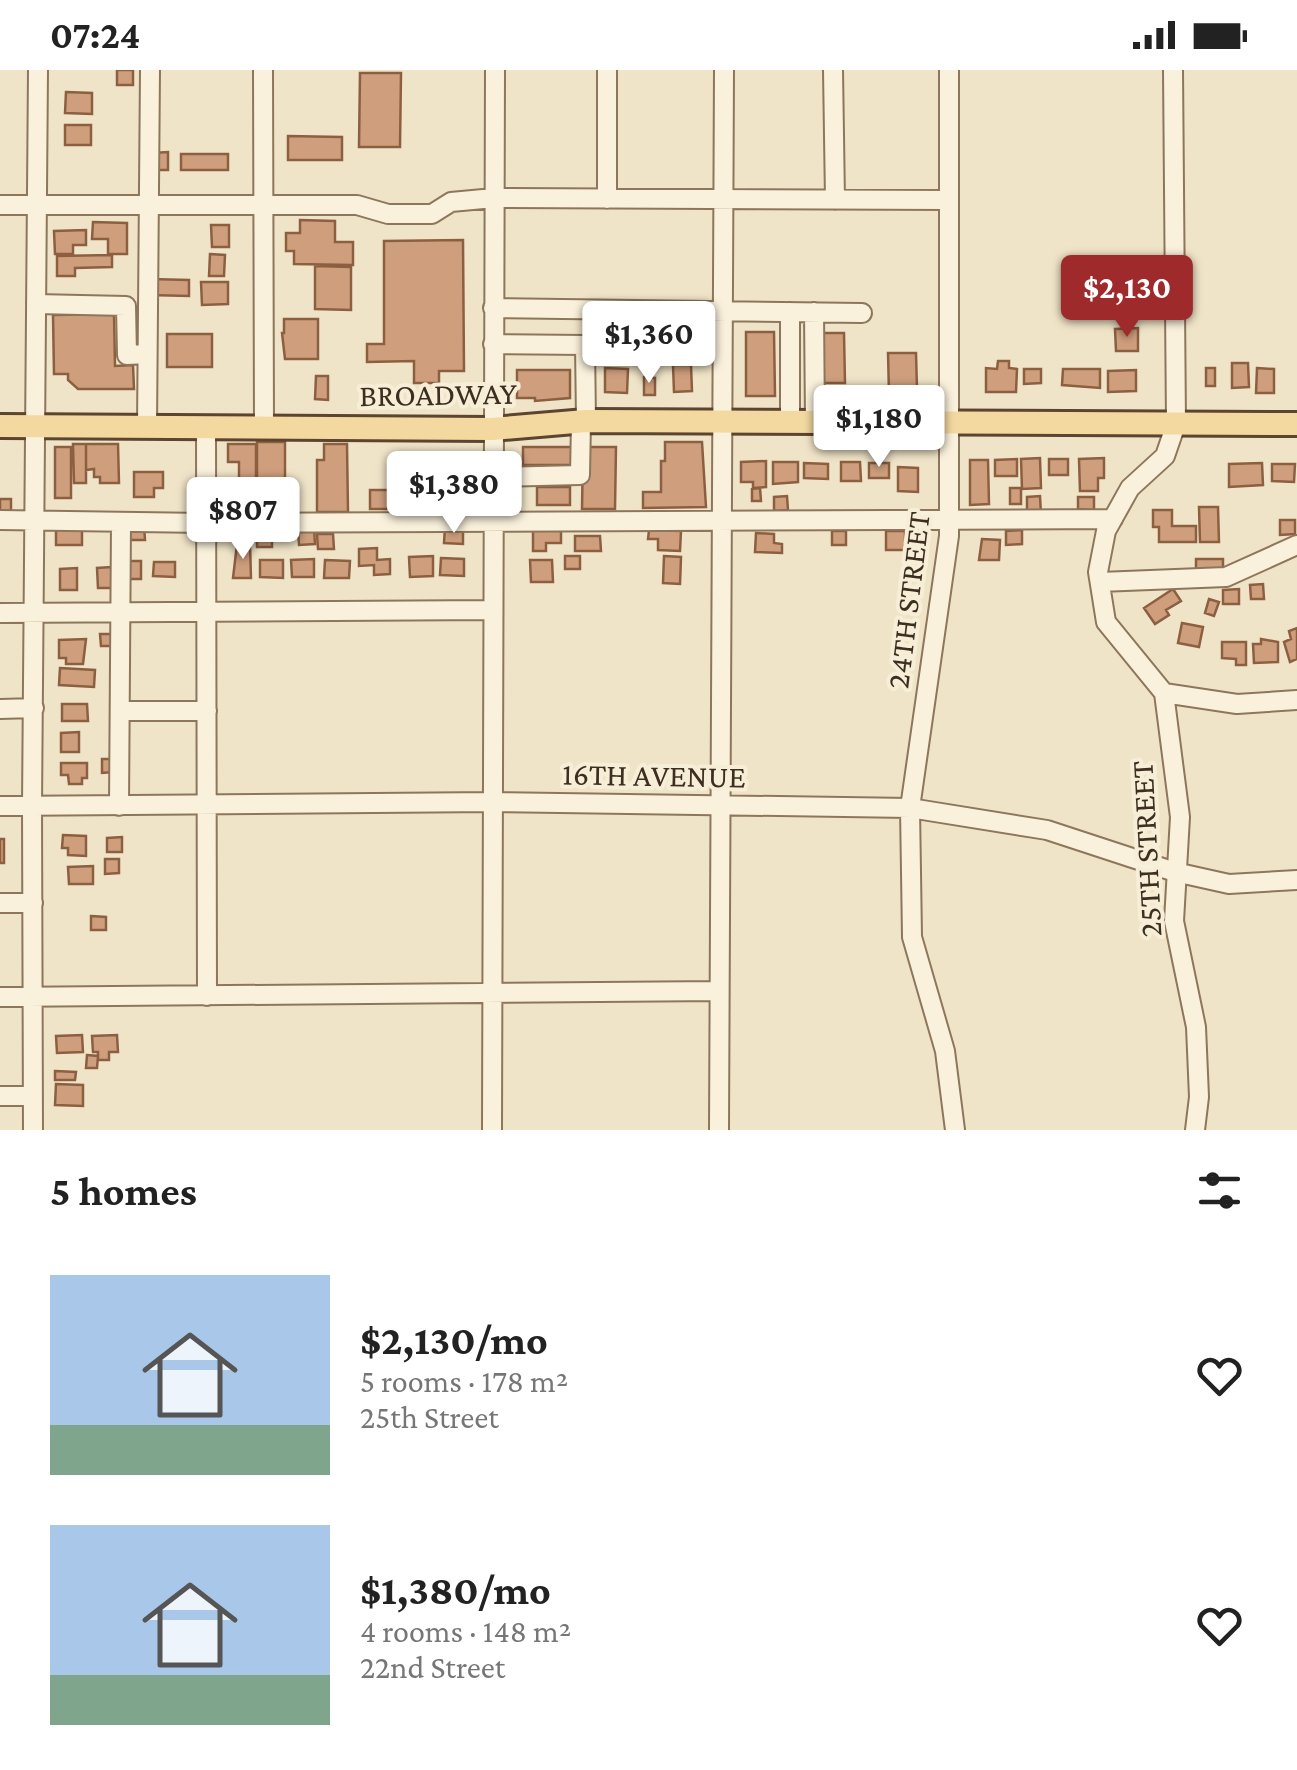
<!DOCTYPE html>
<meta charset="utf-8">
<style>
:root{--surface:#fff;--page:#f6f6f6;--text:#222;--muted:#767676;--accent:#9e2a2b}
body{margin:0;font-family:"Crimson Pro",serif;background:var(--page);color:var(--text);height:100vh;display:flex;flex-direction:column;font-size:38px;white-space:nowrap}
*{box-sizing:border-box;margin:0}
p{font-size:32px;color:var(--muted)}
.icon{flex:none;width:55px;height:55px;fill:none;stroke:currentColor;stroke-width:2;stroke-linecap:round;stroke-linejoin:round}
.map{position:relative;height:1060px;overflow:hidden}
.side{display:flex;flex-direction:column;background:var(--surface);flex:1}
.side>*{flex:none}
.price{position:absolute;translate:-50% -85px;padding:0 22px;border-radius:10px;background:#fff;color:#222;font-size:32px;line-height:65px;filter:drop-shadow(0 2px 5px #0008)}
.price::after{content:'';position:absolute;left:50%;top:60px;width:30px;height:22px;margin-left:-15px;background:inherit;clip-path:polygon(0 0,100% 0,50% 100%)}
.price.active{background:var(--accent);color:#fff}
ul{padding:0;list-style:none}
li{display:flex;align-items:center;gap:30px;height:250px;padding:0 50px}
li span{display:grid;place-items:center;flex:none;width:280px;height:200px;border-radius:0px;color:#555}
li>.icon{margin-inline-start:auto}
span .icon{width:120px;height:120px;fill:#fffc;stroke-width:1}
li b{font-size:42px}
h2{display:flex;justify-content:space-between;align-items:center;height:120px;padding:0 50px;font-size:42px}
.status{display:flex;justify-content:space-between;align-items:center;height:70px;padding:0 50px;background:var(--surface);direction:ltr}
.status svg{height:28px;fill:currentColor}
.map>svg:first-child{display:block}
.building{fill:#cf9f7d;stroke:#8d5f41;stroke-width:2.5}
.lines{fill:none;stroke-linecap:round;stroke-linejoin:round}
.minor-casing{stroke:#8d765c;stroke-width:22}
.major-casing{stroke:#5b4430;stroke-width:28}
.minor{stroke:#faf1dc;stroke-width:18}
.major{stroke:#f3d9a0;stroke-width:22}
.labels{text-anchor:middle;stroke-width:8;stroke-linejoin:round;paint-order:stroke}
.street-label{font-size:32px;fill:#3d2e20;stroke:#f7eed8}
</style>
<div class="status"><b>07:24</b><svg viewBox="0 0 49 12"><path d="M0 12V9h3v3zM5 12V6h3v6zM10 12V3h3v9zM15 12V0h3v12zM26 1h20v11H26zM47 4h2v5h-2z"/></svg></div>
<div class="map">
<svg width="1297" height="1060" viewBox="0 0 1297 1060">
<rect width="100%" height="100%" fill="#f0e4c8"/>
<path class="building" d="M117,0H133V15H117Z
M360,3H401L400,77H359Z
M66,22L92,23V44L65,43Z
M65,55H91V75H65Z
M288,66L342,67V90H288Z
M168,82V100H152V83Z
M181,84H228V100H181Z
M300,150L335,151V172H353V195L294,194V181H286V163H300Z
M93,152L127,153V184H108V169H92Z
M211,155H229V177H212Z
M86,160V175H73V184H55L54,161Z
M463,170L464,301H439V313H414V291L367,292V274H384V171Z
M210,184L225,185L224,206H209Z
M112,185V197L75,198V206H57V186Z
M315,196L351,197V240L315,239Z
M149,209L189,210V226L149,225Z
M201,212H228V234L202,235Z
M114,244L115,296L133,295L134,319H78L68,310V304H54L53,245Z
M284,249H318V289H285L282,263H284Z
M1138,258V281H1116L1115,259Z
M746,262H774L775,326H746Z
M819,263H844L845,313H819Z
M167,264H212V297H167Z
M888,283H916L917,319L906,320V324H889Z
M998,291H1009V298L1017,299L1016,322H986V298L997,299Z
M1232,293H1248L1249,317L1232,318Z
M673,295H691L692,321L674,322Z
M605,298L628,299L627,323L605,322Z
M1206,298H1215V316H1206Z
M1257,298L1274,299V323H1256Z
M1024,299H1041V313L1024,314Z
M1063,299H1100V318L1062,315Z
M517,300H570V328L535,331V328H517Z
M1136,300V321L1108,322V301Z
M316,306H328V330L315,329Z
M644,307L655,308V325H644Z
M257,372H285V426H257Z
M665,372H702L706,437L643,438V422H661V391H665Z
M73,374H86V413H74Z
M86,374H118L119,413H100V407H94V399L86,400Z
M228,374H256V427H239V392H228Z
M324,374H347L348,442H317V390H324Z
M55,377H71V428H55Z
M523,377H573V395H523Z
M583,377H616L615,439H582Z
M1040,388L1041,418L1022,419L1021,389Z
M1104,388V408H1098V421H1080L1079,389Z
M1017,389V406H995V390Z
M1049,389H1068V405H1049Z
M970,390H988L989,434L970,435Z
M766,391V417L753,418V412H741V392Z
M773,392H798V412L773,414Z
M841,392H860L861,411H841Z
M804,393L828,394V409L804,408Z
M869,393H889V408H869Z
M1262,393L1263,415L1229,417V394Z
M1272,394H1295L1294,412L1272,411Z
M420,396H448V416H420Z
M898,397L918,398V422L898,421Z
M134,402H163V418H154V427H134Z
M537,417H570V435H537Z
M760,418L761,431H752V419Z
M1010,418H1021V434H1010Z
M370,420H399V439H370Z
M787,426L788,440L774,441V427Z
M1040,426L1041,444H1027V427Z
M1078,427H1094V440L1078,439Z
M0,429H11V443H0Z
M1199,437H1218L1219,472H1200Z
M1153,440H1172V456H1196V472H1159V457H1153Z
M1280,450H1295V464L1280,465Z
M144,455L145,470H127L126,456Z
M56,457H82V475H56Z
M445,457L463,458V474L444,473Z
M298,459H314L315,474L299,475Z
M533,460L561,461V473H546V481H533Z
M649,460L681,461L680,481L658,480V469H648Z
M1022,460V474L1006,475V461Z
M832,461H846V475H832Z
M886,461H905V480H886Z
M756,463L774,464V473L782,474V483L755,482Z
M257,464H272V477H257Z
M317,464H333L334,479H318Z
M575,466H600L601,481H575Z
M982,469L1000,470L999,490H979Z
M237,474H250L251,508H233Z
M377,478V490L390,489V504L374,505V495L359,496V479Z
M433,486V506L410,507L409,487Z
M565,486H580V499H565Z
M664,486L681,487L680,514L663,513Z
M441,488L464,489V506L440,505Z
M314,489V507H292L291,490Z
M1196,489H1223V503L1196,502Z
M260,490H283V508L260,507Z
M325,490L350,491L349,508H324Z
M530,490H552L553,512H531Z
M122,491H141V509H122Z
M154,492H175V507L153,506Z
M111,497L113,518H98L97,498Z
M77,498V520H60V499Z
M1263,514L1264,529H1251L1250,515Z
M1173,519L1181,531L1166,540L1169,545L1155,554L1144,538Z
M1239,519V534H1223V520Z
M1209,529L1219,532L1214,546L1205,543Z
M1182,553L1203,557L1199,577L1178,573Z
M1297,558V589L1290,592L1284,572L1291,569L1289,561Z
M100,564H113V576H101Z
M86,569L83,594H66V588H59V570Z
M1261,569L1278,572V592L1254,593L1253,574H1261Z
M1222,572H1246V595H1236V589L1222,588Z
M60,598L95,600L94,617L59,615Z
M62,634H87L88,651H62Z
M79,662V682H61V663Z
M102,689H112L113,702L102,703Z
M61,693H87V708H82V714H69L68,705H61Z
M63,765L86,766V786L68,785V778H62Z
M122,767V782H107V768Z
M0,769H4V793H0Z
M105,789H119V803L105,804Z
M93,796V814H69L68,797Z
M91,846L106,847V860H91Z
M82,965L83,982L57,983L56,966Z
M117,965L118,982H109V990H98V982H93L92,966Z
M87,985L98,986L97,998H86Z
M55,1001L76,1002L75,1010H55Z
M56,1014L83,1015V1036L55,1035Z"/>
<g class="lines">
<defs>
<path id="minor" d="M263,0L264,358
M833,0L835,130
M949,0V466L910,738L912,867L945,981L955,1060
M1173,0L1176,354L1165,386L1130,418L1106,461L1098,502L1106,552L1164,623L1180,747L1174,851L1196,957L1199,1027L1195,1060
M607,129V0
M0,135H357L388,144H432L451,132L494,128L948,130
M36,234L126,236L127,285L147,284
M493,238L862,243
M790,242V353
M814,242L815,352
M493,274L585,275L586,351
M147,358L150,0
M206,358L207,926
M493,407L580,405L581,352
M0,450L205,453L1113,449
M1100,512L1226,507L1297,475
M0,543L493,540
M1164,623L1237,634L1297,630
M0,639L34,638
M120,641H207
M0,736L493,732L910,738L1047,760L1175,802L1229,814L1297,810
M119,736L121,453
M0,833H33
M0,927L719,921
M0,1026H33
M33,1060L32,736L38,0
M492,1060L495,0
M719,1060L724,0"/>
<path id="major" d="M0,356L492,359L586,351L1297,354"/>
</defs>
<use href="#minor" class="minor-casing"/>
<use href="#major" class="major-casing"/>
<use href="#minor" class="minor"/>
<use href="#major" class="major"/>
</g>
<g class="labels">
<g class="street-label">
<text transform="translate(438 324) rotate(-1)" y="11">BROADWAY</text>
<text transform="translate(908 530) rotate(-83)" y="11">24TH STREET</text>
<text transform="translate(654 705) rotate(1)" y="11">16TH AVENUE</text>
<text transform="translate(1146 779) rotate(-93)" y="11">25TH STREET</text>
</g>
</g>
</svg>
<b class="price active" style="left:1127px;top:270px">$2,130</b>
<b class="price" style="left:649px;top:316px">$1,360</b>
<b class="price" style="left:879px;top:400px">$1,180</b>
<b class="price" style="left:454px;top:466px">$1,380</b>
<b class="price" style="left:243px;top:492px">$807</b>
</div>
<section class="side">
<h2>5 homes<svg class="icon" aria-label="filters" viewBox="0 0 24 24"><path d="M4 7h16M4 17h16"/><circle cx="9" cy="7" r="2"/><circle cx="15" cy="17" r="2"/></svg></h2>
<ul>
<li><span style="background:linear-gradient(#a9c7e8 75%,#7fa58c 0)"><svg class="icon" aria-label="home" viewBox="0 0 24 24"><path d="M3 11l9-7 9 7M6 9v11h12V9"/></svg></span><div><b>$2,130/mo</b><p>5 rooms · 178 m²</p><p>25th Street</p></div><svg class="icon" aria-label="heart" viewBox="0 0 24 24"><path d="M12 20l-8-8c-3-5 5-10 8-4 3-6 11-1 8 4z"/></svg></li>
<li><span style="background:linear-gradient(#a9c7e8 75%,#7fa58c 0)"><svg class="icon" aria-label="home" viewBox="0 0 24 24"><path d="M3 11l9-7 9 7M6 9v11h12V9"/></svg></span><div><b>$1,380/mo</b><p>4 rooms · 148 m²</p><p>22nd Street</p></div><svg class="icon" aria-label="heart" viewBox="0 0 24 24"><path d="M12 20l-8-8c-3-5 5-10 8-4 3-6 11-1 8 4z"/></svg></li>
</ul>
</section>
